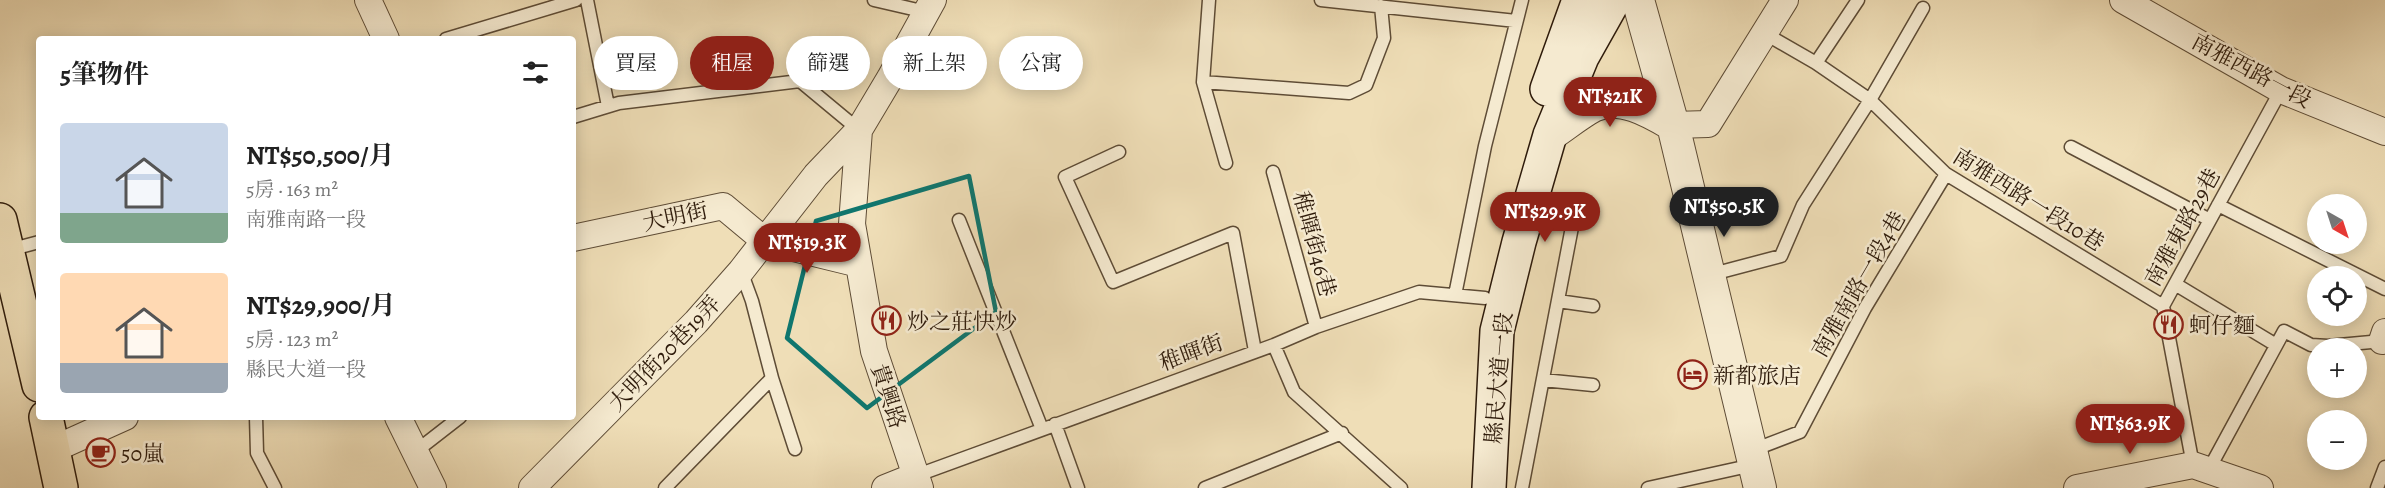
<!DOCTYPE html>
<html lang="zh-TW">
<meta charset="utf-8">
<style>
:root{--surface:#fff;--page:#f2f2f2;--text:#222;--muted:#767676;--accent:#8f2418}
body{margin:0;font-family:Alegreya,"Noto Serif TC",serif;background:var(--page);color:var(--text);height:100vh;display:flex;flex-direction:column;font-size:22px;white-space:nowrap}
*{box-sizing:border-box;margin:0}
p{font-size:20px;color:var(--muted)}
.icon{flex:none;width:33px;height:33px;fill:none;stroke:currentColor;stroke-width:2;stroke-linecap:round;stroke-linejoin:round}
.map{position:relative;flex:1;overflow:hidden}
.drawer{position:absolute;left:36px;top:36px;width:540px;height:384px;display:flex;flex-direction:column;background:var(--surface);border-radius:6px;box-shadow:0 3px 15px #0003}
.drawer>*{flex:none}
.guide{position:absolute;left:594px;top:36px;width:570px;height:54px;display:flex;gap:12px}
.needle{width:39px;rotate:141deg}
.buttons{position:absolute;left:2307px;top:194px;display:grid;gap:12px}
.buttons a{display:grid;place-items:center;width:60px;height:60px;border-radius:50%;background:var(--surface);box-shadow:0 3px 15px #0003;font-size:30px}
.price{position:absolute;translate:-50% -51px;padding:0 14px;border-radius:21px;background:var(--accent);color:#fff;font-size:20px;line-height:39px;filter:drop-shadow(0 2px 3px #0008)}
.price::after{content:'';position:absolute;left:50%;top:36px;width:18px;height:14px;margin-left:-9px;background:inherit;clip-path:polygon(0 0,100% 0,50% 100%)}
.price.selected{background:#222;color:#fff}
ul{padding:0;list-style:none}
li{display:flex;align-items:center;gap:18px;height:150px;padding:0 24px}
li span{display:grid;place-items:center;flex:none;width:168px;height:120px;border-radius:6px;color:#555}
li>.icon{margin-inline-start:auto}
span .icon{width:72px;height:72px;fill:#fffc;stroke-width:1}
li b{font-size:26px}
h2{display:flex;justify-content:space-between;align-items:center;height:72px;padding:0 24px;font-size:26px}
.pill{padding:0 21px;border-radius:27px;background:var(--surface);box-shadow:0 3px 15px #0003;font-size:21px;line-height:54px}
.pill.selected{background:var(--accent);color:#fff}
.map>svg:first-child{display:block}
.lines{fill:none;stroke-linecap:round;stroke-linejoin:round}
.service-casing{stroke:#5e4c36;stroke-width:15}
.minor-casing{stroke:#5e4c36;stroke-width:28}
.tertiary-casing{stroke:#5e4c36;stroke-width:34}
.secondary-casing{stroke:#2e1b0b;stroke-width:36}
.primary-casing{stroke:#2e1b0b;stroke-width:36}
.service{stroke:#f5ead0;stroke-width:12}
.minor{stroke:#f5ead0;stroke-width:26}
.tertiary{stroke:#f5ead0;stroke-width:32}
.secondary{stroke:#f5ead0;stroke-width:33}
.primary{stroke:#efdeb7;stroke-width:33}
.marked{fill:none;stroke:#0f766e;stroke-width:4.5;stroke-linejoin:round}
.labels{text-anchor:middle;stroke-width:5;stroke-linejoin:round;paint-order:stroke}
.street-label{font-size:22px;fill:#2e1b0b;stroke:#f5ead0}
.poi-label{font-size:22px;fill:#2e1b0b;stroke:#f5ead0;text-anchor:start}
</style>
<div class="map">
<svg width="2385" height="488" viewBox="0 0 2385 488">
<rect width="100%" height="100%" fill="#efdeb7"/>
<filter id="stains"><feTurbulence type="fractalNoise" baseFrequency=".00333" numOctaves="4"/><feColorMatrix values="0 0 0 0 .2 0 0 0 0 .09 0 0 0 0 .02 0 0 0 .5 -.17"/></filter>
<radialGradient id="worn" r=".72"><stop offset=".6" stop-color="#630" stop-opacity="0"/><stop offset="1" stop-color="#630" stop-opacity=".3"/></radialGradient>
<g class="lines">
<defs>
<path id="service" d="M587,0L608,106
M874,0L926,12
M1209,0L1203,82L1349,93L1366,85L1384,38L1381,6
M1321,0L1516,21
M1764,33L1816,63L1870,100L1946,174L2163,306
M446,39L576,0
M1816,63L1858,0
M1203,82L1226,163
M573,117L619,103L800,81L859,130
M2071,147L2210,220
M1119,152L1065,177L1113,282L1233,233L1255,351
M1273,172L1316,327
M2218,205L2385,289
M959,220L1042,429
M9,250L39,242
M1709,275L1781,256L1803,205L1870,100L1923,8
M2175,284L2276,345
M1455,295L1485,146L1522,0
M1558,301L1593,306
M1274,345L1294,392L1401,488
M772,378L795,449
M1543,380L1593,385
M256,417L257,453L275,488
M1055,424L1078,488
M1753,450L1800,432L1865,308L1946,174
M415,452L460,417
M2193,465L2163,306L2281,90
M2208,471L2284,331L2311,345L2328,346L2382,341
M915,476L1274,345L1316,327L1419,292L1485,298
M665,488L772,378L752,301L741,271
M1205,488L1342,433
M1522,488L1572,227
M1648,488L1753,465
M2377,488L2385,467"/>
<path id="minor" d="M368,0L386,39
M2123,0L2281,90L2385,132
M1673,125L1708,124L1785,0
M573,238L723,206L765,241L859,264
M2382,341L2385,332
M398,417L433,488
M54,449L125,417
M532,488L696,322L741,271L816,175L859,130
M885,488L915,476
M920,488L874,351L852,224L859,130L890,78L933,0
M2077,488L2193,465L2260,488"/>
<path id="tertiary" d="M1638,0L1673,125L1760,488
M1550,135C1564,126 1578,114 1593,106C1619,93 1651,112 1673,125"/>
<path id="secondary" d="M1547,89L1579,0
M1489,488L1497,331L1519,242L1550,135L1582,57L1614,0"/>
<path id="primary" d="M0,220L39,385
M46,417L61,488"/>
</defs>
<use href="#service" class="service-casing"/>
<use href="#minor" class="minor-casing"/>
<use href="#tertiary" class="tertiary-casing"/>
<use href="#secondary" class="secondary-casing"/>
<use href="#primary" class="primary-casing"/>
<use href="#service" class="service"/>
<use href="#minor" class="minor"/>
<use href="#tertiary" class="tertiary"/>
<use href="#secondary" class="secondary"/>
<use href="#primary" class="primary"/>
</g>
<path class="marked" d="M969,176L996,312L867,408L787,338L816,221Z"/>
<defs>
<symbol id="restaurant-ring" viewBox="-11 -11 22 22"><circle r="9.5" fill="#f5ead0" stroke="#8f2418" stroke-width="1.5"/><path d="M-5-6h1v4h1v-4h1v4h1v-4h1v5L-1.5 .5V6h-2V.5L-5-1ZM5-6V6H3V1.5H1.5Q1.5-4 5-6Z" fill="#8f2418"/></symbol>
<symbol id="hotel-ring" viewBox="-11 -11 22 22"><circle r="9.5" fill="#f5ead0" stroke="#8f2418" stroke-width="1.5"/><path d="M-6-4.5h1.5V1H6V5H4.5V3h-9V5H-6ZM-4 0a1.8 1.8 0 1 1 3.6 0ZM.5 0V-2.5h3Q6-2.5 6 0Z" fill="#8f2418"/></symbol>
<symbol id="cafe-ring" viewBox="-11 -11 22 22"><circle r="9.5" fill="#f5ead0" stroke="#8f2418" stroke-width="1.5"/><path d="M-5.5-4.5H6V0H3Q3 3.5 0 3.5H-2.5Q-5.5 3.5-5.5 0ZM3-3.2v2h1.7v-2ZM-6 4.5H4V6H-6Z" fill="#8f2418"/></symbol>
</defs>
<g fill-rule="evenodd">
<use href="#restaurant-ring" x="870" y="304" width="33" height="33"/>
<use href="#restaurant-ring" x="2152" y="308" width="33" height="33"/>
<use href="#hotel-ring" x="1676" y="358" width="33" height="33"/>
<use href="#cafe-ring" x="84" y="436" width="33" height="33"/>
</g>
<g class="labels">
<g class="street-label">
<text transform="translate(2252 70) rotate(28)" y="8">南雅西路一段</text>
<text transform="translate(2029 199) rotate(32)" y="8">南雅西路一段10巷</text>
<text transform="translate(675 216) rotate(-12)" y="8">大明街</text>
<text transform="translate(2182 227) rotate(-61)" y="8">南雅東路29巷</text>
<text transform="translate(1315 244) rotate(75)" y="8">稚暉街46巷</text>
<text transform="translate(1858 284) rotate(-60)" y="8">南雅南路一段4巷</text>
<text transform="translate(1191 352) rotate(-20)" y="8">稚暉街</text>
<text transform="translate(664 353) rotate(-46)" y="8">大明街20巷19弄</text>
<text transform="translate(1498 378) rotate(-85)" y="8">縣民大道一段</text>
<text transform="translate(889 396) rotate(72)" y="8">貴興路</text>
</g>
<g class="poi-label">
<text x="907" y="329">炒之莊快炒</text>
<text x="2189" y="333">蚵仔麵</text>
<text x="1713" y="383">新都旅店</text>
<text x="121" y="461">50嵐</text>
</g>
</g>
<rect width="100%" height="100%" filter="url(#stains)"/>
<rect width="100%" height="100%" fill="url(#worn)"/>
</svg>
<div class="buttons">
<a><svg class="needle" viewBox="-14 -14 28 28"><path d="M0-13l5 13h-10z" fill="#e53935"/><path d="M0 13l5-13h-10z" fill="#767676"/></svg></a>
<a><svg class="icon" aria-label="locate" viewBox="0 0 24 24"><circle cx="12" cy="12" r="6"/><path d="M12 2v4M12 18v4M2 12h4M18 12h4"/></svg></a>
<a>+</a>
<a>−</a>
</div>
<b class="price" style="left:1610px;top:128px">NT$21K</b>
<b class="price selected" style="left:1724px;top:238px">NT$50.5K</b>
<b class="price" style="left:1545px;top:243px">NT$29.9K</b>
<b class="price" style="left:807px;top:274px">NT$19.3K</b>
<b class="price" style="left:2130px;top:455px">NT$63.9K</b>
<div class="guide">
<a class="pill">買屋</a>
<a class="pill selected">租屋</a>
<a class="pill">篩選</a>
<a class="pill">新上架</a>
<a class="pill">公寓</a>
</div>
<section class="drawer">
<h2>5筆物件<svg class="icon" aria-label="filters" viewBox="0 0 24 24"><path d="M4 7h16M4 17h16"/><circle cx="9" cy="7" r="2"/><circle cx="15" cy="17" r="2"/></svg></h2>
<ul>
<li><span style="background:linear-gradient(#c9d6e8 75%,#7fa58c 0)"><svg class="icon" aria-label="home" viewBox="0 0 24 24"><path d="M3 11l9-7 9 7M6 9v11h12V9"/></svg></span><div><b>NT$50,500/月</b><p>5房 · 163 m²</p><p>南雅南路一段</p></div></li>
<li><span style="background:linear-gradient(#ffd9b3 75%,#9aa5b1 0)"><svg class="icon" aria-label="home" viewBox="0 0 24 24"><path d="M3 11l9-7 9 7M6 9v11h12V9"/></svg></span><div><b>NT$29,900/月</b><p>5房 · 123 m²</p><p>縣民大道一段</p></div></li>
</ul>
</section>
</div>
